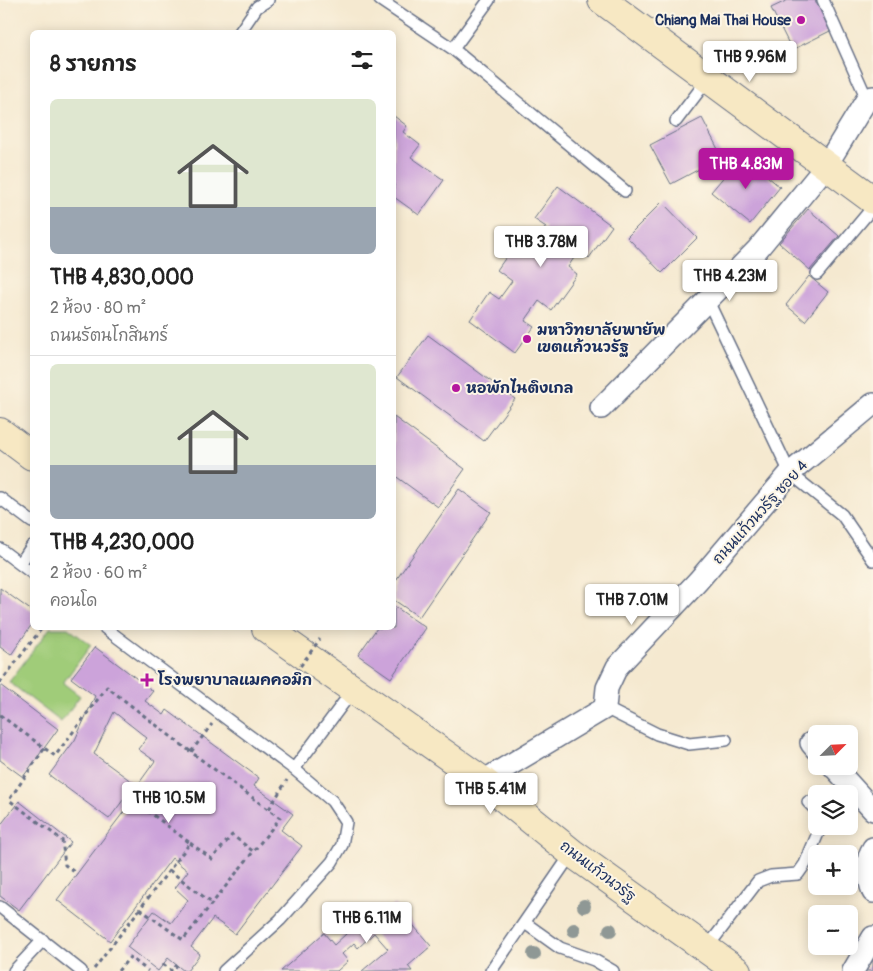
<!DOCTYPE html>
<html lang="th">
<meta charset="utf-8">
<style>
:root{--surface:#fff;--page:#f2f2f2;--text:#222;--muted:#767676;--line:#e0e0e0;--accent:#b5179e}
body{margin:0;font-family:Pangolin,"Playpen Sans Thai",sans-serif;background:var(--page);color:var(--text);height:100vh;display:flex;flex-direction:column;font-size:19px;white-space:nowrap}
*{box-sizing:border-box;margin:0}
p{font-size:16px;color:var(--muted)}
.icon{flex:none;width:28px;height:28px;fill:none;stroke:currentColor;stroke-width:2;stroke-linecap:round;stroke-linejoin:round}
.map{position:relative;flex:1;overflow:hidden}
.drawer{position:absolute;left:30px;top:30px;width:366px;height:600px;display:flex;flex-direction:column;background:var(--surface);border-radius:8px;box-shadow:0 2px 12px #0003}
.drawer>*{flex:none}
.needle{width:32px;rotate:66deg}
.buttons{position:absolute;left:808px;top:725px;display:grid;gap:10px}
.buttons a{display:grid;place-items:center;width:50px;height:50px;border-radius:8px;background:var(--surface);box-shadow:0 2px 12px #0003;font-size:25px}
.price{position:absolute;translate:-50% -42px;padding:0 11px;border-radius:5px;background:#fff;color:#222;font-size:16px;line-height:32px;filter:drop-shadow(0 1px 2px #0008)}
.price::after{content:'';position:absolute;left:50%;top:30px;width:15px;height:11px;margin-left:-8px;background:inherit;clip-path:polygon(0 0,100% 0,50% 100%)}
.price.on{background:var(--accent);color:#fff}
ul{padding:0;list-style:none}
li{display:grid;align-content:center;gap:10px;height:265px;padding:0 20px}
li+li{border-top:1px solid var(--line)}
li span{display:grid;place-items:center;height:155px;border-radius:8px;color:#555}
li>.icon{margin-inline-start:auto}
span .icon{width:90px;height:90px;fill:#fffc;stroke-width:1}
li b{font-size:21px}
h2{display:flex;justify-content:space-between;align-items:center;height:60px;padding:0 20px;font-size:21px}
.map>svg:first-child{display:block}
.green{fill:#a0cc79;stroke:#5e7e6c}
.building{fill:#cca3da}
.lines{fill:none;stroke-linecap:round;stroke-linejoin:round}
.lane-casing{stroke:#677086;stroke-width:14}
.street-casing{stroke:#677086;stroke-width:24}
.secondary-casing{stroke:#677086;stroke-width:30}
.path{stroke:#677086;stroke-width:3;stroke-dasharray:4 4;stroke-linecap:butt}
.lane{stroke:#fff;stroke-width:11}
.street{stroke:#fff;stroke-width:21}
.secondary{stroke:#f7e8c3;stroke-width:28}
.path-bridge{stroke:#677086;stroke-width:3;stroke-dasharray:4 4;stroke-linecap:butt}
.tree{fill:#8f9895}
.poi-dot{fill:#b5179e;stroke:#fcf5e5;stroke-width:2}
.labels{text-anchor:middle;stroke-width:4;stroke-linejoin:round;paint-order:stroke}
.poi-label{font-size:15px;font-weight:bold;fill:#1b2f5e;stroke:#fcf5e5;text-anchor:start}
.street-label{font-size:15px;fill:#1b2f5e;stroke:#fcf5e5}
</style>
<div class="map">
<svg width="873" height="971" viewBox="0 0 873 971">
<rect width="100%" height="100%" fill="#fcf5e5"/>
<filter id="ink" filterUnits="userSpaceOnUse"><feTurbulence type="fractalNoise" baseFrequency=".02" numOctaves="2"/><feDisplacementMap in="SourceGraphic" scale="10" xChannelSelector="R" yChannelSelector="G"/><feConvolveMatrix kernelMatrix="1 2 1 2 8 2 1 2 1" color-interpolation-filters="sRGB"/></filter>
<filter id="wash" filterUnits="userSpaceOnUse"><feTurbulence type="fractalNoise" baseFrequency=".0096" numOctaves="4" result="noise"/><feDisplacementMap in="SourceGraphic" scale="20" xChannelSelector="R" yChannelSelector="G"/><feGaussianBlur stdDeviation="1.12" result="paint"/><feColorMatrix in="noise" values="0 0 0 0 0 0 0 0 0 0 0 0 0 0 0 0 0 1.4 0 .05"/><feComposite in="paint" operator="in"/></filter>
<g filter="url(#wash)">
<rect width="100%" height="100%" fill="#f5e9d0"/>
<path class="green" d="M50,628H68L91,645L63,683L80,696L61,722L9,682Z"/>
<g id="blocks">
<path class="building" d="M788,0H815L830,31L792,50L771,8Z
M394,116L407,126L403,132L420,145L411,157L444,180L419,215L394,197Z
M702,118L722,157L671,184L650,145Z
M742,155L780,187L750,224L711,192Z
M558,186L612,226L589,258L579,250L568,267L577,274L551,310L539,301L525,321L534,327L515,353L470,320L489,292L499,299L512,281L497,270L521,236L533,245L546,227L534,219Z
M662,202L697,238L662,273L627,237Z
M808,209L839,236L810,270L779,243Z
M809,276L828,292L805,321L786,305Z
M428,335L515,399L484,441L397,377Z
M394,417L465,469L438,507L394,475Z
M459,489L491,512L419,617L394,600V583Z
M0,588L32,611V624L11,655L0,647Z
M394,606L426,628L391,678L358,655L377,628H394Z
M95,647L153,691L145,701L164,715L167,710L259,778L254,786L293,814L281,830L302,846L235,934L213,918L191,947L200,954L187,971H184L168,958L158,971L127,947L154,911L171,923L188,900L175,888L188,871L172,858L110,941L57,900L141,789L137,786L155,761L138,749L147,738L114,712L94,754L135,784L109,819L49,775L75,740L95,696L71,678Z
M0,685L58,729L23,777L0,760Z
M19,801L71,842L19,910L0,896V826Z
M395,904L431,946L408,966L412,971H362L388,949L374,933L358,948L354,943L342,954L348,961L337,971H281L324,933L334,945L346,934L343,930L371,905L380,916Z
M873,960V971H865Z"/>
</g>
</g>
<g filter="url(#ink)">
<use href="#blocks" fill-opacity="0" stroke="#677086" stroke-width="1"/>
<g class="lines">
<defs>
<path id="lane" d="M380,0L453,49L625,191
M823,0L867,99
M240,32L257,7L268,0
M453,49L489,0
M676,121L708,79
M817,274L873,207
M707,299L790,473L842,515L873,560
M0,498L32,522
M0,549L32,573
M20,564L32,546
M105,628L294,769L332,801L346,822L342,845L332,862L280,920L224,971
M605,708L657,734L689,744L726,740
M294,769L353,690
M808,802L816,810
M0,907L81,971
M525,923L560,948L594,960L613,971
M706,949L758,881L771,876L798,874L805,864L821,826
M14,971L43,940
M491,971L572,853"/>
<path id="street" d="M601,408L757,250L826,166L867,99L873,97
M811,743L816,749
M833,766L873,810
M483,781L605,708L607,688L617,667L698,581L790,473L873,404
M873,848C864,862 868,878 873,892
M853,971L873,937"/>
<path id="secondary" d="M602,0L873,200
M0,432L32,456
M266,628L483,781L572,853L737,971"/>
</defs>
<use href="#lane" class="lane-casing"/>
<use href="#street" class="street-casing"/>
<use href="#secondary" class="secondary-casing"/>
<path class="path" d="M0,683L42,628
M0,715L55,756L107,687L191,752
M44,749L9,800L62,840L65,865L77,874
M269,809L287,780
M190,843L212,859L232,835L254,852
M169,870L213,904
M140,909L183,940L280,818L191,752L212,724
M163,964L172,971L177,965
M94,969L190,843L140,805
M118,971L130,957L148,971"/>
<use href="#lane" class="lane"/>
<use href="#street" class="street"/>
<use href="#secondary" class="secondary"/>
<path class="path-bridge" d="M291,679L320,639"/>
</g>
<g class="tree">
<circle cx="584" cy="906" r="7"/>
<circle cx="574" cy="930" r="7"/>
<circle cx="610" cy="930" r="7"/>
<circle cx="534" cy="954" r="7"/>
</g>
</g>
<g class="poi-dot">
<circle cx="801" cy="20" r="5"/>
<circle cx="527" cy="339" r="5"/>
<circle cx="456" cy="388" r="5"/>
<path d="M144.5 672.5h5v5h5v5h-5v5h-5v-5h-5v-5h5z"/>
</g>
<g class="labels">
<g class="poi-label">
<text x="791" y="25" text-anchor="end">Chiang Mai Thai House</text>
<text x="537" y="335">มหาวิทยาลัยพายัพ<tspan x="537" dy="17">เขตแก้วนวรัฐ</tspan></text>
<text x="466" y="393">หอพักไนติงเกล</text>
<text x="158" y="685">โรงพยาบาลแมคคอมิก</text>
</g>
<g class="street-label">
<text transform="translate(760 512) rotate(-48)" y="5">ถนนแก้วนวรัฐ ซอย 4</text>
<text transform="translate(598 871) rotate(37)" y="5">ถนนแก้วนวรัฐ</text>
</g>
</g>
</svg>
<div class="buttons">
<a><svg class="needle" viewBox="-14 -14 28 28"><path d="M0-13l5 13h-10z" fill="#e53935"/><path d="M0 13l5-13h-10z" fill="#767676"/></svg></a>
<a><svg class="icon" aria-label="layers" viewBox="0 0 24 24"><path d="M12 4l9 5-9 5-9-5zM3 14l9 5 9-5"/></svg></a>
<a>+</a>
<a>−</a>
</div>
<b class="price" style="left:750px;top:83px">THB 9.96M</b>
<b class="price on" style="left:746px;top:190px">THB 4.83M</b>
<b class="price" style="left:541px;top:268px">THB 3.78M</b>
<b class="price" style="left:730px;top:302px">THB 4.23M</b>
<b class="price" style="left:632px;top:626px">THB 7.01M</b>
<b class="price" style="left:491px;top:815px">THB 5.41M</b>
<b class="price" style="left:169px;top:824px">THB 10.5M</b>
<b class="price" style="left:367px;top:944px">THB 6.11M</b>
<section class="drawer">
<h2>8 รายการ<svg class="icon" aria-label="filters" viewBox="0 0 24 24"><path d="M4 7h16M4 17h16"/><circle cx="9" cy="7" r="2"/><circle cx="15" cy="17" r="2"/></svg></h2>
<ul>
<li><span style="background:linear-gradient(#dfe7d0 70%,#9aa5b1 0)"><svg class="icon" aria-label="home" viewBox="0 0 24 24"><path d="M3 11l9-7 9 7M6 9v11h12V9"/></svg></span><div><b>THB 4,830,000</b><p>2 ห้อง · 80 m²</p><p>ถนนรัตนโกสินทร์</p></div></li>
<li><span style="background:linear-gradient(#dfe7d0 65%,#9aa5b1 0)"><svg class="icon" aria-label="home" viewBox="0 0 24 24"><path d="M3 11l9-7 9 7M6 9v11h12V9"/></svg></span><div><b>THB 4,230,000</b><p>2 ห้อง · 60 m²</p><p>คอนโด</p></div></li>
</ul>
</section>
</div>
